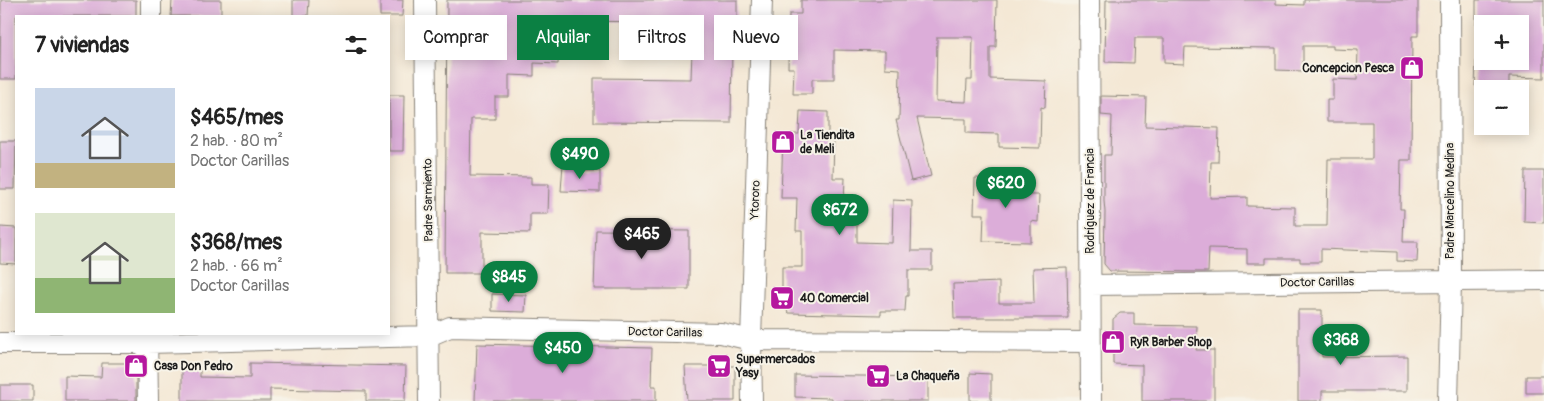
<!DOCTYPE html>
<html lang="es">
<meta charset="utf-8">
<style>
:root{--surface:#fff;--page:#f6f6f6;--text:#222;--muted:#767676;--accent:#0b8043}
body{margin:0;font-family:Pangolin,sans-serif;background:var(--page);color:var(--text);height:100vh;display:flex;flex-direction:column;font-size:19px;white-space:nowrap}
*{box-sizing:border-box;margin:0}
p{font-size:16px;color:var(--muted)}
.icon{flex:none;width:28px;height:28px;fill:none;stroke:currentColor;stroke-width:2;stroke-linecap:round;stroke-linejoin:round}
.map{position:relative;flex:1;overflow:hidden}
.panel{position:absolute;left:15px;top:15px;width:375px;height:320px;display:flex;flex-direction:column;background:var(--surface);border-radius:0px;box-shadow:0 2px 12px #0003}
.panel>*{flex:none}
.top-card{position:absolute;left:405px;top:15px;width:475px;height:45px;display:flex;gap:10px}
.buttons{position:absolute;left:1474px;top:15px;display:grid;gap:10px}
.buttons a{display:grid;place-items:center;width:55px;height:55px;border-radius:0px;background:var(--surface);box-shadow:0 2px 12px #0003;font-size:25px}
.price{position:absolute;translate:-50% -42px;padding:0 11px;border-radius:18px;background:var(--accent);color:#fff;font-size:16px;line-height:32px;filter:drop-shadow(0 1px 2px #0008)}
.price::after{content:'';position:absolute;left:50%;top:30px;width:15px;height:11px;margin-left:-8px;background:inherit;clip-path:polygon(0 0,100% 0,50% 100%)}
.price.selected{background:#222;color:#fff}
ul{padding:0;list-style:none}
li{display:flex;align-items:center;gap:15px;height:125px;padding:0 20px}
li span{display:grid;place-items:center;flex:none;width:140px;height:100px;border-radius:0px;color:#555}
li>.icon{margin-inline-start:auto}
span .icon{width:60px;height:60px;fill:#fffc;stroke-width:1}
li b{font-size:21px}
h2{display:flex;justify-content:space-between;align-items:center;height:60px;padding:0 20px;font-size:21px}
.chip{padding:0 18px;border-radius:0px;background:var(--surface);box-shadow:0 2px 12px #0003;font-size:18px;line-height:45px}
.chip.selected{background:var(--accent);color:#fff}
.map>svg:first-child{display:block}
.building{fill:#dcadd9;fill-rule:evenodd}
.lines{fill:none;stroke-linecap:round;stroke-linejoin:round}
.minor-casing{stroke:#888278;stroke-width:22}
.minor{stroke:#fff;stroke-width:20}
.labels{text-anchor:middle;stroke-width:4;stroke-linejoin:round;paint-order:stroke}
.poi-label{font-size:12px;font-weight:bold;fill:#1c1c1c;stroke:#f7f3e8;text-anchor:start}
.street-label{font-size:12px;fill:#1c1c1c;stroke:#f7f3e8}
</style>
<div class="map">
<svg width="1544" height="401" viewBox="0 0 1544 401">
<rect width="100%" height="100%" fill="#f7f3e8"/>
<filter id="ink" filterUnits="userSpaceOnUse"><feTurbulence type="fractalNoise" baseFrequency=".02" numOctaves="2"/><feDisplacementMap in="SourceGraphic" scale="10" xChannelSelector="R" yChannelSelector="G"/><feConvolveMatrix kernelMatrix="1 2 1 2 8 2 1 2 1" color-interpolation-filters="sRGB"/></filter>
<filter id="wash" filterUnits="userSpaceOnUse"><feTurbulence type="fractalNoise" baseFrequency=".0096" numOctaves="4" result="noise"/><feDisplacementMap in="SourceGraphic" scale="20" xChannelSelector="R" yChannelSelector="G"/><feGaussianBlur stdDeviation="1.12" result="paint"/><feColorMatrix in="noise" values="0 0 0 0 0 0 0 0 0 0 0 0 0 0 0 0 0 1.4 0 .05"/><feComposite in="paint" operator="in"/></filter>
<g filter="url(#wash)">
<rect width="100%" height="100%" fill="#f4e8d5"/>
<g id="blocks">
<path class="building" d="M1,0H136V16H16V79H0Z
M172,0H221V16H171Z
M293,0H309L308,16H293Z
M380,0H403L402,16H380Z
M447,0H737V47H732L731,123L594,122V78L691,79L693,20L648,19V22L579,21L578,44L559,43L558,64L534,63V76L509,75V97H495V119H471L470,176L531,177V184H549L548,214H530V233L482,232V273H445Z
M801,0H997L996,47H990V79L1046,81L1045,108L1041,107L1040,148L999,147V134L966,133V119L917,118L931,176L911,181L896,120H899L900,69L885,68V51L834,50V79H812V94H793L794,68H788L789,14H801ZM937,37H973L972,80H967L966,102L936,101Z
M1106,0H1276V4L1304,5V0H1418V36H1412L1411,160H1401L1400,209H1404L1403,242H1418L1417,262L1397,261V252L1321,249V262H1300V258H1266V263H1247V249L1209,248L1208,272L1110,271L1104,264L1105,212L1104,201V155H1111L1112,116L1101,115V96L1146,97L1145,126L1219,128L1218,162H1211L1210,198L1247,197V206L1295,207V226H1327L1328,159H1372V122H1327V100H1333V79L1357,80L1358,50L1333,49V46H1303V71L1276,70V48L1185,47L1184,64L1164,63V38H1135L1134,63L1105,62Z
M1476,0H1544V78L1509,77V87L1475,86L1476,61H1520V24H1476Z
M389,95H404L403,151H389Z
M800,111L828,112V134H834L833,178H845L844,203H857V242L892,243L893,200L912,201L911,251H932V270H908V296H906L905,311H881V315L789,313L782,305V267H802V231H796L797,198H781L783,134H799Z
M0,141H16L15,189H0Z
M563,164H578V171H600V192L561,191Z
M1525,171H1544V223L1524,222Z
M975,178L1029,179V195H1039L1038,222L1031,221V242L983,241L984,214H974Z
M0,227L16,228V264L0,263Z
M596,230L689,231V289H594Z
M1067,267L1068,318H954L953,284L999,282V303H1034L1033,268Z
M492,294L526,295L525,312L492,311Z
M1298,310H1322V357L1407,356V391H1322V401H1298Z
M1120,313H1134V325L1197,326L1196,350H1214V401H1142V365L1113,364V319Z
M477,344L652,348L651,386H656V401H475Z
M102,363H133L136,366V401H65V376L101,377Z
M250,363L406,366L405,401H366V391L270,389V401H182V366H200V377L250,378Z
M685,366H735V401H687Z
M970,373L991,374V401H970Z
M795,375L928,377V401H832V398L795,397Z
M1526,376H1544V393H1526Z
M0,385H33V401H0Z"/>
</g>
</g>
<g filter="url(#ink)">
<use href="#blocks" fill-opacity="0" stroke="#888278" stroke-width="1"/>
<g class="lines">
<defs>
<path id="minor" d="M425,0L429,401
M1089,0L1091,401
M151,16V0
M1090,285L1544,280
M147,334L148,401
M0,343H147L429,336L450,327L721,333L751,340L1090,342
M752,401L751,340L762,0
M1448,401L1451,281L1450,0"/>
</defs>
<use href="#minor" class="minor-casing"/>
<use href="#minor" class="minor"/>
</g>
</g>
<defs>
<symbol id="shop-square" viewBox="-11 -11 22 22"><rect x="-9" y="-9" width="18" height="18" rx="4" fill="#b5179e" stroke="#f7f3e8"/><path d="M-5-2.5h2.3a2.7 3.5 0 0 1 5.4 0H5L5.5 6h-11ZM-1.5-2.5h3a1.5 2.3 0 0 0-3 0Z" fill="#fff"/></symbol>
<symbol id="supermarket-square" viewBox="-11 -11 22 22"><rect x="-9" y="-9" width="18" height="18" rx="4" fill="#b5179e" stroke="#f7f3e8"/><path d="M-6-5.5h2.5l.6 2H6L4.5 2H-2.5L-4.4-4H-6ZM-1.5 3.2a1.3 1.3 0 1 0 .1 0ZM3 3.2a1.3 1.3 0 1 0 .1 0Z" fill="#fff"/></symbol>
</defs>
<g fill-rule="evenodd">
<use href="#shop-square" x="1398" y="54" width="28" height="28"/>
<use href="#shop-square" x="769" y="128" width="28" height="28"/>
<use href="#supermarket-square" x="768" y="284" width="28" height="28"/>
<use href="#shop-square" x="1099" y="328" width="28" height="28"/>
<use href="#shop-square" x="122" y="352" width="28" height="28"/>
<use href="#supermarket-square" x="705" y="352" width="28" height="28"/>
<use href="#supermarket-square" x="864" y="362" width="28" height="28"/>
</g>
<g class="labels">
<g class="poi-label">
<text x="1394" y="72" text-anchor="end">Concepcion Pesca</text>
<text x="800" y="139">La Tiendita<tspan x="800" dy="14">de Meli</tspan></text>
<text x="800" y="302">40 Comercial</text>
<text x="1130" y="346">RyR Barber Shop</text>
<text x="736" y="363">Supermercados<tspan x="736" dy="14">Yasy</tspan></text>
<text x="154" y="370">Casa Don Pedro</text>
<text x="896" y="380">La Chaqueña</text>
</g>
<g class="street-label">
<text transform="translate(428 200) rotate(-91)" y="4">Padre Sarmiento</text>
<text transform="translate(755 200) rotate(-88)" y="4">Ytororo</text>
<text transform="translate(1090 201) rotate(-90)" y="4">Rodríguez de Francia</text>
<text transform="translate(1450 201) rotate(-90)" y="4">Padre Marcelino Medina</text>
<text transform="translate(1317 282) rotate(-1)" y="4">Doctor Carillas</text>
<text transform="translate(665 332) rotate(1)" y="4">Doctor Carillas</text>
</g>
</g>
</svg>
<div class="buttons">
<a>+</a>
<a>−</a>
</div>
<b class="price" style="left:580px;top:180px">$490</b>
<b class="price" style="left:1006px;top:209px">$620</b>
<b class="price" style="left:840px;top:236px">$672</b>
<b class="price selected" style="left:642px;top:260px">$465</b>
<b class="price" style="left:509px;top:303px">$845</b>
<b class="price" style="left:1341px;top:366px">$368</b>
<b class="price" style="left:563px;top:374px">$450</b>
<div class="top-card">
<a class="chip">Comprar</a>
<a class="chip selected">Alquilar</a>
<a class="chip">Filtros</a>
<a class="chip">Nuevo</a>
</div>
<section class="panel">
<h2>7 viviendas<svg class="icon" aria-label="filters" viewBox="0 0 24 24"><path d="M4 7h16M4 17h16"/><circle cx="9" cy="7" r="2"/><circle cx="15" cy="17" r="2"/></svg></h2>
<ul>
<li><span style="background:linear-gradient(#c9d6e8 75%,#c2b280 0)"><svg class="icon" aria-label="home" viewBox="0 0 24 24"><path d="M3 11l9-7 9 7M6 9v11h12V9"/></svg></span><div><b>$465/mes</b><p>2 hab. · 80 m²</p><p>Doctor Carillas</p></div></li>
<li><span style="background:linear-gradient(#dfe7d0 65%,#8fb573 0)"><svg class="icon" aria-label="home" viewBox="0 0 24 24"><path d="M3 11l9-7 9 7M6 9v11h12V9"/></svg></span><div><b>$368/mes</b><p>2 hab. · 66 m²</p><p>Doctor Carillas</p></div></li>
</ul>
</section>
</div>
